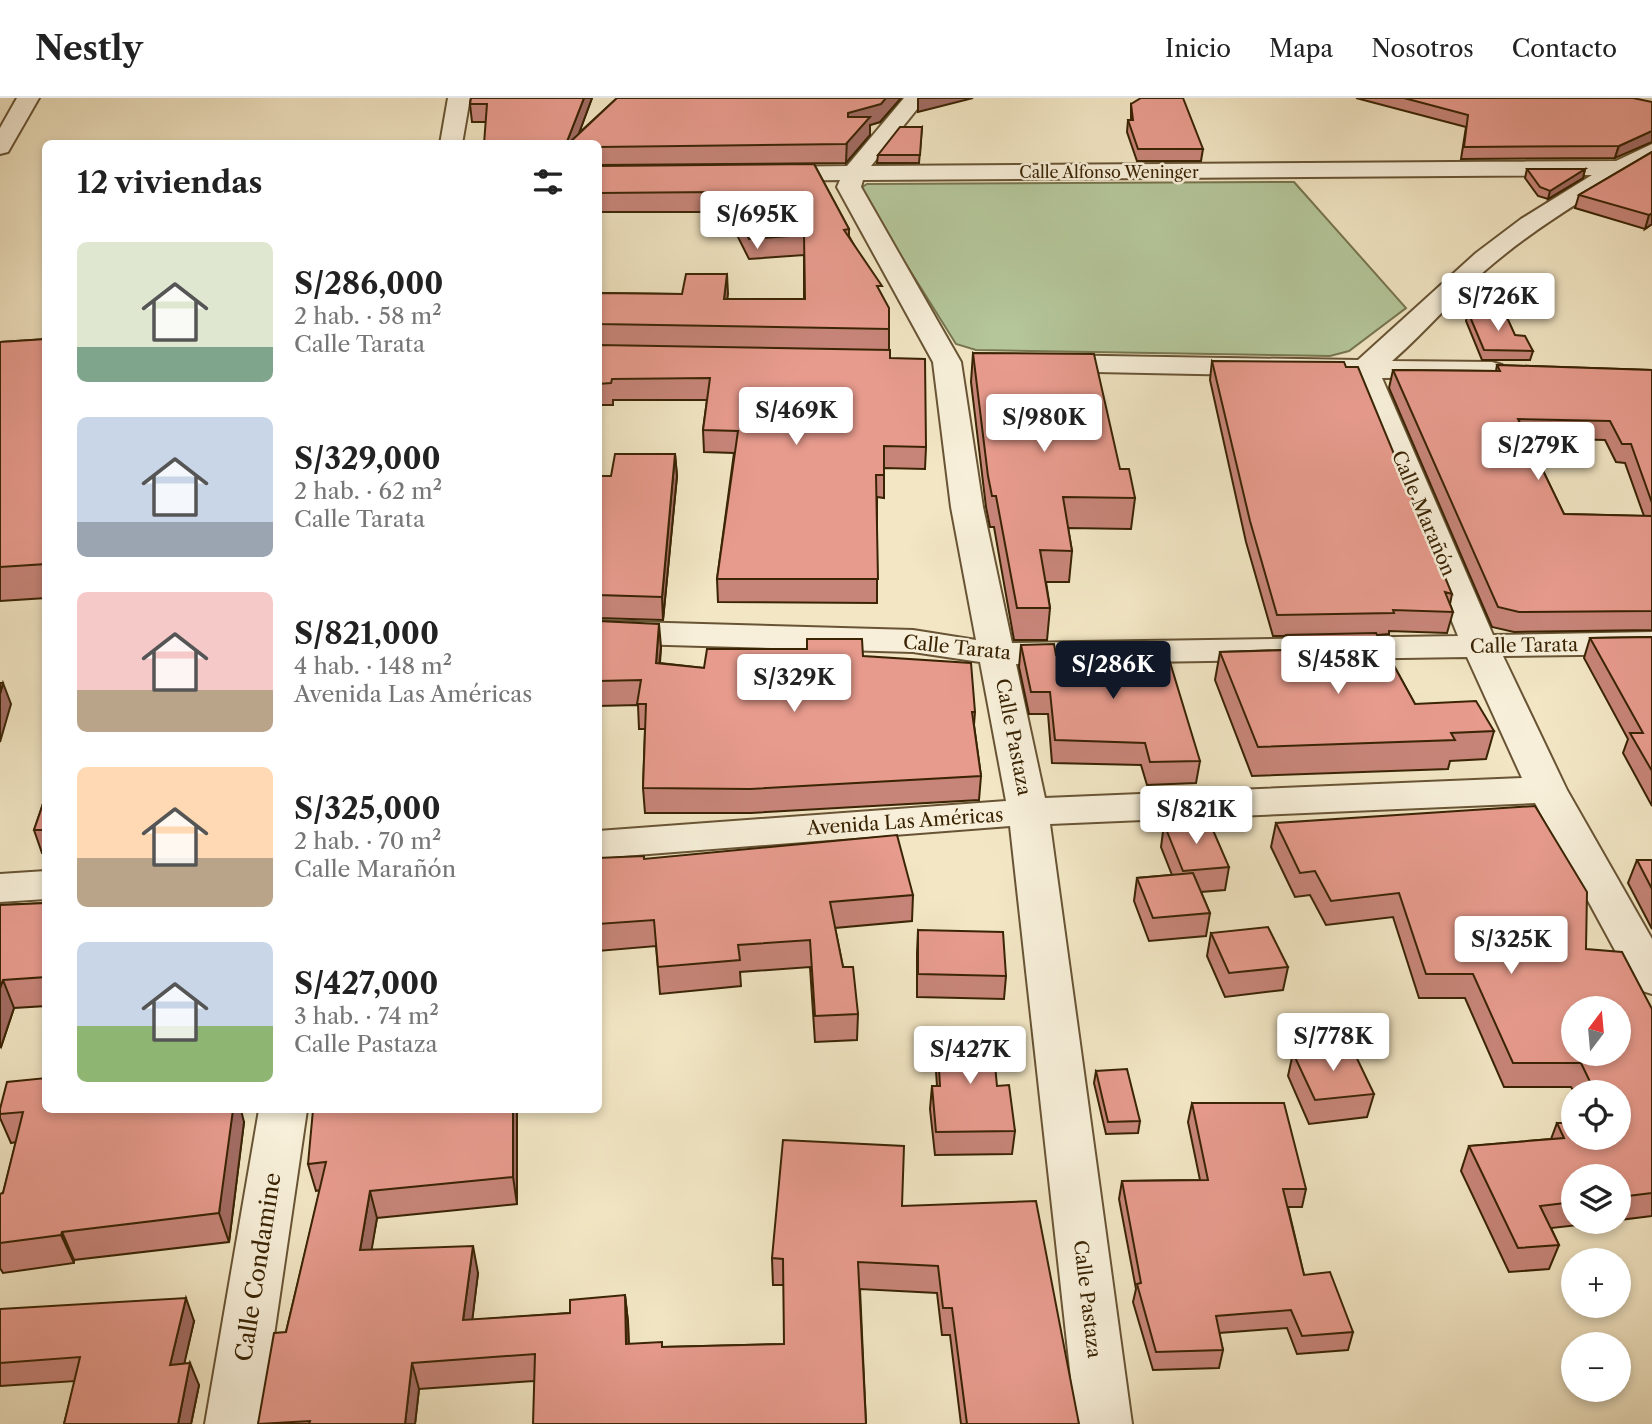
<!DOCTYPE html>
<html lang="es">
<meta charset="utf-8">
<style>
:root{--surface:#fff;--page:#f2f2f2;--text:#222;--muted:#767676;--line:#e0e0e0;--accent:#111827}
body{margin:0;font-family:"Libre Caslon Text",serif;background:var(--page);color:var(--text);height:100vh;display:flex;flex-direction:column;font-size:26px;white-space:nowrap}
*{box-sizing:border-box;margin:0}
p{font-size:23px;color:var(--muted)}
.icon{flex:none;width:38px;height:38px;fill:none;stroke:currentColor;stroke-width:2;stroke-linecap:round;stroke-linejoin:round}
.map{position:relative;flex:1;overflow:hidden}
.side{position:absolute;left:42px;top:42px;width:560px;height:973px;display:flex;flex-direction:column;background:var(--surface);border-radius:10px;box-shadow:0 4px 10px #0003}
.side>*{flex:none}
.needle{width:46px;rotate:16deg}
.buttons{position:absolute;left:1561px;top:898px;display:grid;gap:14px}
.buttons a{display:grid;place-items:center;width:70px;height:70px;border-radius:50%;background:var(--surface);box-shadow:0 4px 10px #0003;font-size:35px}
.price{position:absolute;translate:-50% -60px;padding:0 16px;border-radius:7px;background:#fff;color:#222;font-size:23px;line-height:46px;filter:drop-shadow(0 2px 4px #0008)}
.price::after{content:'';position:absolute;left:50%;top:42px;width:21px;height:16px;margin-left:-10px;background:inherit;clip-path:polygon(0 0,100% 0,50% 100%)}
.price.on{background:var(--accent);color:#fff}
ul{padding:0;list-style:none}
li{display:flex;align-items:center;gap:21px;height:175px;padding:0 35px}
li span{display:grid;place-items:center;flex:none;width:196px;height:140px;border-radius:10px;color:#555}
li>.icon{margin-inline-start:auto}
span .icon{width:84px;height:84px;fill:#fffc;stroke-width:1}
li b{font-size:30px}
h2{display:flex;justify-content:space-between;align-items:center;height:84px;padding:0 35px;font-size:30px}
header{display:flex;align-items:center;gap:42px;box-sizing:border-box;height:98px;padding:0 35px;background:var(--surface);border-bottom:2px solid var(--line)}
header strong{font-size:33px}
nav{display:flex;gap:38px;margin-inline-start:auto;font-size:24px}
.map>svg:first-child{display:block}
.green{fill:#b4c69a;stroke:#77754f;stroke-width:2}
.lines{fill:none;stroke-linecap:round;stroke-linejoin:round}
.minor-casing{stroke:#685434;stroke-width:4}
.minor{fill:#f7efd9;fill-rule:evenodd}
.wall{fill:#c78579;stroke:#3a2404;stroke-width:2;fill-rule:evenodd}
.shaded-wall{fill:#a26c63;stroke:#3a2404;stroke-width:2}
.building{fill:#e79b8d;stroke:#3a2404;stroke-width:2;fill-rule:evenodd}
.labels{text-anchor:middle;stroke-width:5;stroke-linejoin:round;paint-order:stroke}
.far-street-label{font-size:16px;fill:#3a2404;stroke:#f7efd9}
.street-label{font-size:19px;fill:#3a2404;stroke:#f7efd9}
.near-street-label{font-size:23px;fill:#3a2404;stroke:#f7efd9}
</style>
<header>
<strong>Nestly</strong>
<nav><a>Inicio</a><a>Mapa</a><a>Nosotros</a><a>Contacto</a></nav>
</header>
<div class="map">
<svg width="1652" height="1326" viewBox="0 0 1652 1326">
<rect width="100%" height="100%" fill="#f2e6c4"/>
<filter id="stains"><feTurbulence type="fractalNoise" baseFrequency=".00286" numOctaves="4"/><feColorMatrix values="0 0 0 0 .2 0 0 0 0 .09 0 0 0 0 .02 0 0 0 .5 -.17"/></filter>
<radialGradient id="worn" r=".72"><stop offset=".6" stop-color="#630" stop-opacity="0"/><stop offset="1" stop-color="#630" stop-opacity=".3"/></radialGradient>
<path class="green" d="M1294,84L1406,210L1349,253L1330,258L976,252L956,246L859,91L867,86Z"/>
<g class="lines">
<defs>
<path id="minor" d="M17,0H39L8,54L0,56V30Z
M448,0H470L462,46H440Z
M904,0H926L871,68L1616,63L1652,46V62C1597,92 1542,125 1494,165C1457,195 1428,232 1392,263L1492,264L1502,267L1506,273L1502,279L1382,280L1493,537L1652,534V556L1503,558L1567,692L1652,841V896L1636,891L1535,705L1050,726L1132,1326H1076L1010,728L598,760V733L1006,703L980,564L913,554L598,545V523L913,532L976,542L951,409L933,264L837,89L840,82L769,83L761,81L757,76L761,71L769,69L847,68ZM1592,77L1521,121L1476,155L1358,262L1045,257L1035,259L1031,265L1035,271L1045,273L1353,279L1458,538L1012,545L983,409L961,264L861,89L863,82ZM1467,559L1522,680L1045,700L1016,566Z
M46,773V801L0,804V776Z
M259,1012H307L261,1326H205Z"/>
</defs>
<use href="#minor" class="minor-casing"/>
<use href="#minor" class="minor"/>
</g>
<path class="wall" d="M471,0H592L579,35L617,0H901L880,24L870,27V37L846,65L598,67V46L486,24H472L470,6Z
M1356,0H1633L1615,60L1461,61L1466,29Z
M1131,6L1203,51L1201,63H1137L1127,34L1128,22H1131Z
M922,29L919,65H877L878,57Z
M1652,54V126L1645,131L1575,110L1579,97Z
M814,66L849,131V138L881,196L889,231V252L890,260L926,349L925,371L884,370V400L877,399V505L718,504L717,481L734,355L704,354L703,332L707,302H613V307H598V195L682,196L727,176V201H804V157L749,161L737,137H725L718,114H598V68Z
M1527,71H1585L1583,80L1548,101L1538,98L1525,80Z
M1468,214L1515,237L1533,253L1530,262H1482L1466,223Z
M46,241V500L0,503V244Z
M973,255L1120,371L1135,400L1131,431L1068,430L1072,453L1069,484H1046L1050,510L1047,542H1014L994,429H990L986,409L971,284Z
M1212,263L1452,496L1450,506L1453,514L1447,535L1389,533V536L1377,537L1415,606L1494,633L1486,661L1450,663L1448,671L1252,678L1215,582L1220,554L1283,552L1286,538H1273L1246,444L1210,282Z
M1497,267L1652,272V532L1514,534L1492,529L1389,290L1393,272L1496,273ZM1527,340L1605,342L1616,364L1625,365L1644,418L1564,416Z
M675,356L677,378L663,522L598,520V378H611Z
M598,523L661,549L660,565L704,570L863,558L975,614L974,627L981,678L979,702L751,715H645L643,690L645,631H639L638,607L598,608Z
M1652,539V708L1623,655L1628,641L1584,560L1590,540Z
M1021,547L1056,557L1200,663L1196,685L1147,687L1141,667L1052,665L1048,616H1029L1019,569Z
M46,697V755H42L34,732Z
M1276,725L1586,851L1652,911V1118L1619,1122V1078H1573V1124H1605L1551,1130L1559,1147L1549,1171L1509,1174L1461,1073L1469,1048L1551,1041L1557,1025L1619,1040V994H1574L1571,989H1504L1465,900H1419L1393,819L1326,827L1310,797L1295,799L1271,749Z
M1164,726L1229,769L1225,792L1201,794L1210,815L1206,838L1149,843L1134,803L1137,780L1172,777L1161,749Z
M598,760L644,761L913,797L912,823L835,830L843,869L858,916L857,942L815,944L810,869L740,874L741,888L660,896L656,848L598,853Z
M1637,762H1652V831L1628,785Z
M46,805V908L14,910L1,949H0V807Z
M918,832L1006,878L1004,901L917,899V855Z
M1211,835L1288,869L1283,892L1225,899L1207,858Z
M937,935L997,988L1015,1033L1012,1056L935,1057L930,1011L932,988H937L935,958Z
M1293,955L1374,996L1367,1019L1309,1026L1288,978Z
M1096,973L1140,1023L1138,1035L1106,1036L1094,985Z
M1192,1005L1306,1091L1302,1109H1288L1304,1177L1353,1234L1348,1252L1297,1256L1287,1230L1219,1235L1223,1252L1219,1270L1153,1272L1133,1204L1136,1191L1119,1101L1122,1083L1200,1082L1188,1024Z
M0,1011L244,1024L229,1144L74,1162V1165L3,1175L0,1170V1096L3,1095L16,1044L11,1045L0,1020Z
M517,1012V1106L377,1120L371,1152L478,1175L472,1222L570,1215L625,1197L628,1224L629,1246L662,1249L784,1246V1187H773L772,1160L902,1108L1079,1326H961L950,1237H942L937,1195L860,1191L866,1326L534,1283L419,1291L415,1326H258L286,1234L320,1092L316,1093L308,1066Z
M0,1211L194,1223L184,1265L199,1287L191,1326H64L75,1283L0,1288Z"/>
<path class="shaded-wall" d="M584,0H592L575,46H566Z
M886,0H901L880,24L870,27V37L846,65L848,15Z
M918,0H973L918,14Z
M1652,33V44L1615,60L1619,48Z
M1585,71L1583,80L1548,101L1550,93Z
M1652,115V126L1645,131L1649,117Z
M727,176L728,196L725,221L724,201Z
M675,356L677,378L663,522L662,499Z
M659,526L661,549L657,589L656,565Z
M3,585L11,606L0,644V596Z
M3,882L14,910L1,949L0,947V890Z
M230,1012H241L244,1024L229,1144L219,1115Z
M513,1012H517V1106L513,1079Z
M370,1093L377,1120L367,1179L360,1152Z
M62,1134L74,1162V1165L61,1137Z
M473,1148L478,1175L469,1249L463,1222Z
M625,1197L628,1224L629,1273L626,1246Z
M186,1200L194,1223L179,1289L170,1267Z
M190,1265L199,1287L191,1326H178Z
M412,1265L419,1291L415,1326H405Z"/>
<path class="building" d="M471,0H584L566,46H484L487,6H470Z
M617,0H886L881,6L848,15V19H870L846,46L598,49V46H568Z
M1141,0H1183L1203,51H1138L1128,22H1133L1131,6Z
M1404,0H1633L1652,4V33L1619,48L1464,49L1468,17Z
M900,29H922L920,57H878Z
M1652,54V115L1649,117L1579,97Z
M814,66L849,131L844,132L882,188H877L889,210V231L598,226V195L682,196L686,176H727L724,201H805L804,137L749,141L736,117L724,118L717,94L598,95V68Z
M1527,71H1585L1550,93L1540,89Z
M1468,214L1505,215L1515,237L1525,238L1533,253L1484,252Z
M46,241V466L0,469V244Z
M598,247L890,252V260L925,261L926,349L884,348V377H876L878,481H717L738,333L703,332L710,280L612,281L611,285L598,286Z
M973,255L1094,256L1120,371H1129L1135,400L1063,399L1072,453L1040,452L1050,510H1017L996,398H992L988,378Z
M1212,263L1344,264L1346,269H1358L1452,496L1445,494L1453,514L1393,512L1394,515L1277,517L1250,423Z
M1497,267L1652,272V405L1631,346H1622L1610,323L1518,321L1564,416L1652,418V513L1519,514L1498,509L1393,272L1500,273Z
M615,356H675L662,499L598,497V378H611Z
M598,523L659,526L656,565L704,570L707,551H807V541H862L863,558L971,565L975,614H972L981,678L750,691L643,690L646,606H637L641,582L598,583Z
M1376,535L1415,606L1476,603L1494,633L1451,635L1455,642L1258,649L1220,554L1291,552L1286,537Z
M1652,539V673L1630,635H1643L1590,540Z
M1054,546L1056,557L1169,561L1200,663L1150,664L1145,645L1055,642L1050,594H1031L1021,547Z
M0,585H3L0,596Z
M46,697V732H34Z
M1535,708L1587,794L1586,851L1622,854L1652,911V1095L1619,1099V1078H1573V1104L1540,1108L1559,1147L1518,1150L1469,1048L1564,1040L1557,1025H1573V1040H1619V994H1595L1581,965H1513L1473,876H1426L1399,795L1331,803L1315,773L1300,775L1276,725ZM1573,910H1619V956H1573Z
M1209,723L1229,769L1183,773L1164,726Z
M897,737L913,797L830,804L843,869H853L858,916L815,918L810,842L738,847L740,862L658,869L654,822L598,826V760L644,758V761Z
M1637,762H1652V791Z
M1193,775L1210,815L1153,820L1137,780Z
M46,805V879L3,882L0,890V807Z
M1268,829L1288,869L1229,875L1211,835Z
M918,832L1003,834L1006,878L918,876Z
M937,935H992L997,988L1009,987L1015,1033L936,1034L932,988H940Z
M1351,948L1374,996L1315,1002L1293,955Z
M1127,971L1140,1023L1108,1024L1096,973Z
M46,980V1012H233L219,1115L62,1134L61,1137L0,1145V1096L3,1095L23,1014L0,1016V1011L7,984Z
M1192,1005H1284L1306,1091H1283L1304,1177L1330,1174L1353,1234L1302,1238L1291,1212L1216,1218L1223,1252L1156,1254L1137,1186L1141,1185L1122,1083L1208,1082Z
M313,1012H513V1079L370,1093L360,1152L473,1148L463,1222L570,1215V1202L625,1197L626,1246L662,1244V1249L784,1246L783,1161L772,1160L783,1042L904,1048L902,1108L1036,1103L1079,1326H967L952,1210H943L938,1168L858,1164L866,1326H533L535,1256L412,1265L405,1326H309L310,1323L258,1326L274,1235L286,1234L326,1064L308,1066Z
M186,1200L170,1267L190,1265L178,1326H64L80,1259L0,1265V1211Z"/>
<g class="labels">
<g class="far-street-label">
<text x="1109" y="80">Calle Alfonso Weninger</text>
</g>
<g class="street-label">
<text transform="translate(1424 415) rotate(67)" y="7">Calle Marañón</text>
<text transform="translate(1524 547) rotate(-1)" y="7">Calle Tarata</text>
<text transform="translate(957 549) rotate(6)" y="7">Calle Tarata</text>
<text transform="translate(1014 639) rotate(79)" y="7">Calle Pastaza</text>
<text transform="translate(905 723) rotate(-4)" y="7">Avenida Las Américas</text>
<text transform="translate(1088 1201) rotate(83)" y="7">Calle Pastaza</text>
</g>
<g class="near-street-label">
<text transform="translate(258 1169) rotate(-81)" y="8">Calle Condamine</text>
</g>
</g>
<rect width="100%" height="100%" filter="url(#stains)"/>
<rect width="100%" height="100%" fill="url(#worn)"/>
</svg>
<div class="buttons">
<a><svg class="needle" viewBox="-14 -14 28 28"><path d="M0-13l5 13h-10z" fill="#e53935"/><path d="M0 13l5-13h-10z" fill="#767676"/></svg></a>
<a><svg class="icon" aria-label="locate" viewBox="0 0 24 24"><circle cx="12" cy="12" r="6"/><path d="M12 2v4M12 18v4M2 12h4M18 12h4"/></svg></a>
<a><svg class="icon" aria-label="layers" viewBox="0 0 24 24"><path d="M12 4l9 5-9 5-9-5zM3 14l9 5 9-5"/></svg></a>
<a>+</a>
<a>−</a>
</div>
<b class="price" style="left:757px;top:153px">S/695K</b>
<b class="price" style="left:1498px;top:235px">S/726K</b>
<b class="price" style="left:796px;top:349px">S/469K</b>
<b class="price" style="left:1044px;top:356px">S/980K</b>
<b class="price" style="left:1538px;top:384px">S/279K</b>
<b class="price" style="left:1338px;top:598px">S/458K</b>
<b class="price on" style="left:1113px;top:603px">S/286K</b>
<b class="price" style="left:794px;top:616px">S/329K</b>
<b class="price" style="left:1196px;top:748px">S/821K</b>
<b class="price" style="left:1511px;top:878px">S/325K</b>
<b class="price" style="left:1333px;top:975px">S/778K</b>
<b class="price" style="left:970px;top:988px">S/427K</b>
<section class="side">
<h2>12 viviendas<svg class="icon" aria-label="filters" viewBox="0 0 24 24"><path d="M4 7h16M4 17h16"/><circle cx="9" cy="7" r="2"/><circle cx="15" cy="17" r="2"/></svg></h2>
<ul>
<li><span style="background:linear-gradient(#dfe7d0 75%,#7fa58c 0)"><svg class="icon" aria-label="home" viewBox="0 0 24 24"><path d="M3 11l9-7 9 7M6 9v11h12V9"/></svg></span><div><b>S/286,000</b><p>2 hab. · 58 m²</p><p>Calle Tarata</p></div></li>
<li><span style="background:linear-gradient(#c9d6e8 75%,#9aa5b1 0)"><svg class="icon" aria-label="home" viewBox="0 0 24 24"><path d="M3 11l9-7 9 7M6 9v11h12V9"/></svg></span><div><b>S/329,000</b><p>2 hab. · 62 m²</p><p>Calle Tarata</p></div></li>
<li><span style="background:linear-gradient(#f6c9c9 70%,#b9a48a 0)"><svg class="icon" aria-label="home" viewBox="0 0 24 24"><path d="M3 11l9-7 9 7M6 9v11h12V9"/></svg></span><div><b>S/821,000</b><p>4 hab. · 148 m²</p><p>Avenida Las Américas</p></div></li>
<li><span style="background:linear-gradient(#ffd9b3 65%,#b9a48a 0)"><svg class="icon" aria-label="home" viewBox="0 0 24 24"><path d="M3 11l9-7 9 7M6 9v11h12V9"/></svg></span><div><b>S/325,000</b><p>2 hab. · 70 m²</p><p>Calle Marañón</p></div></li>
<li><span style="background:linear-gradient(#c9d6e8 60%,#8fb573 0)"><svg class="icon" aria-label="home" viewBox="0 0 24 24"><path d="M3 11l9-7 9 7M6 9v11h12V9"/></svg></span><div><b>S/427,000</b><p>3 hab. · 74 m²</p><p>Calle Pastaza</p></div></li>
</ul>
</section>
</div>
